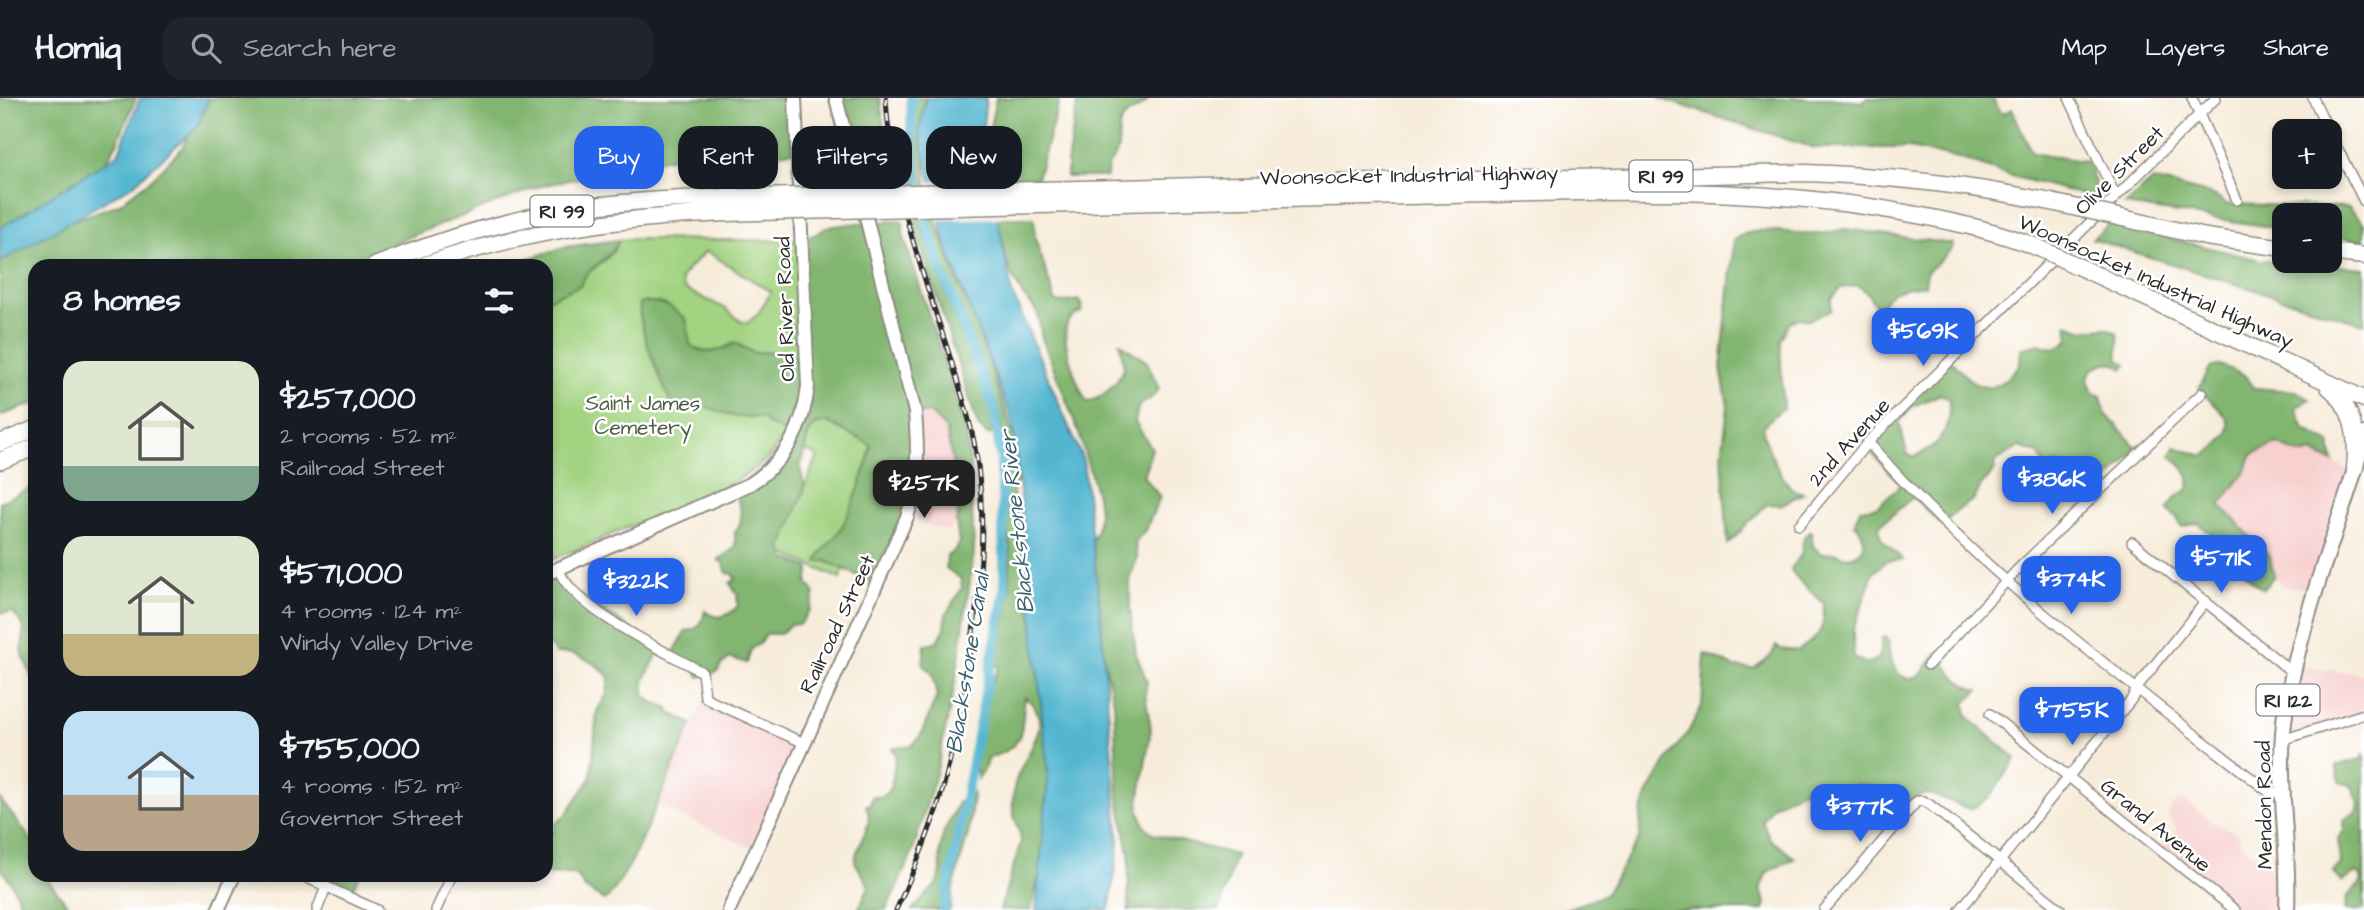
<!DOCTYPE html>
<meta charset="utf-8">
<style>
:root{--surface:#171b24;--page:#20242c;--text:#f1f3f6;--muted:#9ea1a6;--line:#363941;--accent:#2563eb}
body{margin:0;font-family:"Architects Daughter",sans-serif;background:var(--page);color:var(--text);height:100vh;display:flex;flex-direction:column;font-size:26px;white-space:nowrap}
*{box-sizing:border-box;margin:0}
p{font-size:23px;color:var(--muted)}
.icon{flex:none;width:38px;height:38px;fill:none;stroke:currentColor;stroke-width:2;stroke-linecap:round;stroke-linejoin:round}
.map{position:relative;flex:1;overflow:hidden}
.details{position:absolute;left:28px;top:161px;width:525px;height:623px;display:flex;flex-direction:column;background:var(--surface);border-radius:21px;box-shadow:0 4px 10px #0003}
.details>*{flex:none}
.guide{position:absolute;left:574px;top:28px;width:665px;height:63px;display:flex;gap:14px}
.buttons{position:absolute;left:2272px;top:21px;display:grid;gap:14px}
.buttons a{display:grid;place-items:center;width:70px;height:70px;border-radius:14px;background:var(--surface);box-shadow:0 4px 10px #0003;font-size:35px}
.price{position:absolute;translate:-50% -60px;padding:0 16px;border-radius:14px;background:var(--accent);color:#fff;font-size:23px;line-height:46px;filter:drop-shadow(0 2px 4px #0008)}
.price::after{content:'';position:absolute;left:50%;top:42px;width:21px;height:16px;margin-left:-10px;background:inherit;clip-path:polygon(0 0,100% 0,50% 100%)}
.price.current{background:#222;color:#fff}
ul{padding:0;list-style:none}
li{display:flex;align-items:center;gap:21px;height:175px;padding:0 35px}
li span{display:grid;place-items:center;flex:none;width:196px;height:140px;border-radius:21px;color:#555}
li>.icon{margin-inline-start:auto}
span .icon{width:84px;height:84px;fill:#fffc;stroke-width:1}
li b{font-size:30px}
h2{display:flex;justify-content:space-between;align-items:center;height:84px;padding:0 35px;font-size:30px}
.pill{padding:0 24px;border-radius:21px;background:var(--surface);box-shadow:0 4px 10px #0003;font-size:24px;line-height:63px}
.pill.current{background:var(--accent);color:#fff}
header{display:flex;align-items:center;gap:42px;box-sizing:border-box;height:98px;padding:0 35px;background:var(--surface);border-bottom:2px solid var(--line)}
header strong{font-size:33px}
nav{display:flex;gap:38px;margin-inline-start:auto;font-size:24px}
.search{width:490px;height:63px;background:var(--page);display:flex;align-items:center;gap:18px;box-sizing:border-box;padding:0 24px;border-radius:21px;color:var(--muted);font-size:26px}
.map>svg:first-child{display:block}
.built{fill:#f7d0cf}
.green{fill:#a2d381;stroke:#667f56;stroke-width:2;fill-rule:evenodd}
.forest{fill:#81b56f;stroke:#56704d;stroke-width:2;fill-rule:evenodd}
.water{fill:#52b5d0;stroke:#3e707e;stroke-width:2}
.pier{fill:#f7ecda}
.lines{fill:none;stroke-linecap:round;stroke-linejoin:round}
.canal{stroke:#52b5d0;stroke-width:10}
.street-casing{stroke:#918c82;stroke-width:12}
.secondary-casing{stroke:#918c82;stroke-width:16}
.primary-casing{stroke:#918c82;stroke-width:18}
.highway-casing{stroke:#918c82;stroke-width:19}
.street{stroke:#fff;stroke-width:9}
.secondary{stroke:#fff;stroke-width:12}
.primary{stroke:#fff;stroke-width:14}
.highway{stroke:#fff;stroke-width:16}
.rail-casing{stroke:#2b2b2b;stroke-width:5}
.rail{stroke:#fff;stroke-width:2.5;stroke-dasharray:8;stroke-linecap:butt}
.highway-bridge-casing{stroke:#918c82;stroke-width:19;stroke-linecap:butt}
.highway-bridge{stroke:#fff;stroke-width:16}
.labels{text-anchor:middle;stroke-width:5;stroke-linejoin:round;paint-order:stroke}
.shield{fill:#fff;stroke:#6b6b6b;stroke-width:2}
.shield-label{font-size:19px;font-weight:bold;fill:#2b2b2b}
.street-label{font-size:21px;fill:#2b2b2b;stroke:#fff}
.park-label{font-size:21px;fill:#4f5d45;stroke:#fff}
.water-label{font-size:23px;font-style:italic;fill:#3b626d;stroke:#fff}
</style>
<header>
<strong>Homiq</strong>
<div class="search"><svg class="icon" aria-label="search" viewBox="0 0 24 24"><circle cx="10" cy="10" r="6"/><path d="M15 15l6 6"/></svg>Search here</div>
<nav><a>Map</a><a>Layers</a><a>Share</a></nav>
</header>
<div class="map">
<svg width="2364" height="812" viewBox="0 0 2364 812">
<rect width="100%" height="100%" fill="#fff"/>
<filter id="ink" filterUnits="userSpaceOnUse"><feTurbulence type="fractalNoise" baseFrequency=".0143" numOctaves="2"/><feDisplacementMap in="SourceGraphic" scale="14" xChannelSelector="R" yChannelSelector="G"/><feConvolveMatrix kernelMatrix="1 2 1 2 8 2 1 2 1" color-interpolation-filters="sRGB"/></filter>
<filter id="wash" filterUnits="userSpaceOnUse"><feTurbulence type="fractalNoise" baseFrequency=".00686" numOctaves="4" result="noise"/><feDisplacementMap in="SourceGraphic" scale="28" xChannelSelector="R" yChannelSelector="G"/><feGaussianBlur stdDeviation="1.57" result="paint"/><feColorMatrix in="noise" values="0 0 0 0 0 0 0 0 0 0 0 0 0 0 0 0 0 1.4 0 .05"/><feComposite in="paint" operator="in"/></filter>
<g filter="url(#wash)">
<rect width="100%" height="100%" fill="#f7ecda"/>
<path class="built" d="M914,314L931,316L946,331L956,381L958,417L949,434L903,418Z
M2277,346L2302,357L2312,354L2353,375L2312,491L2282,488L2274,478L2270,459L2220,407L2246,373L2251,357Z
M2293,568L2364,576V617L2281,643Z
M704,603L800,645L751,750L657,707L682,645Z
M2178,702H2183L2210,722L2239,737L2240,744L2255,758L2284,781L2283,812H2229L2162,758L2159,756L2176,732V728L2168,720L2171,710Z"/>
<path class="green" d="M639,141L798,143L802,260L782,258L776,254L754,255L735,245L790,326C772,360 762,367 731,386L546,464V198C568,186 611,167 619,142ZM706,153L771,194L758,216L747,225L740,223L725,210L684,191L681,181L687,172Z
M817,312L892,342L840,481L777,452L818,358L802,351Z"/>
<path class="forest" d="M0,0H136L117,45L97,80L66,125L119,106L153,80L182,50L205,0H790L794,53L775,55L758,53L673,59L537,89L334,168H35V305L0,318Z
M831,0H880L888,66L884,82L855,80Z
M914,0H925L923,27L926,84L929,92L922,93L914,53Z
M996,0H1060L1037,80L985,82L986,48Z
M1078,0H1149C1144,10 1136,10 1127,17C1114,27 1121,40 1117,54C1113,66 1107,61 1107,79H1067V65Z
M1659,0H1830L1862,4L1867,0H1992L2002,16L2012,11L2032,55L2088,64L2100,101L2015,79L1959,60L1909,50H1814Z
M2153,82L2216,98L2226,106L2349,109L2364,126V143L2329,138V117H2284V131L2125,107Z
M925,113L933,115L962,195L974,218L1020,358V376L1013,394L1014,403L1032,497L1054,594L1049,747L1038,782L1031,812H1000L1021,744C1021,732 1014,723 1013,712C1012,705 1014,696 1014,690C1018,660 1061,627 1025,599C1020,634 1027,648 990,659L978,681L973,657L988,592L999,570L990,561L998,549L1010,491V448L1005,417V368L1001,322L978,257L957,207Z
M917,115C930,152 943,191 958,227C972,262 992,297 993,335L988,337L978,328L915,131Z
M992,120H1034L1035,140L1055,202L1060,205L1078,202L1083,208L1081,214C1073,218 1068,221 1066,229C1062,246 1078,290 1087,304C1105,300 1116,286 1124,270L1120,245L1147,264L1159,291L1152,299L1138,309L1135,324L1152,351L1143,378L1160,399L1146,431L1135,444L1137,461L1130,479V511L1136,556L1147,583L1145,596L1151,631L1138,709L1144,727L1153,736L1236,757L1219,812H1128L1129,756L1118,696L1114,605L1101,548L1088,453L1097,431L1099,415L1097,398L1079,335L1042,240L1037,213L1024,199L1012,178Z
M903,123V136L965,330L970,365L974,454L956,580L936,676L912,756L886,812H858L869,788L855,764C856,744 876,727 866,708L870,706L872,699C897,701 892,673 896,658L892,650L912,648L921,637L937,598L932,575L923,567L925,547L938,543L945,530L946,516L962,490L961,481L946,470L947,458L955,452L959,444L956,424L958,417L956,381L946,331L931,316L914,314V358L903,418L871,484L826,463L817,464C820,452 833,443 840,432C851,414 868,368 871,347L827,324L815,327L808,337L800,370L805,390L782,449L785,460L810,470L807,485L815,495L811,510L800,526L789,527L781,536H766L760,545L751,551L747,565L730,560L722,566L717,574L699,579L696,573L674,554L686,533C700,531 702,526 705,513C717,523 728,519 738,508L737,496L730,485L735,482L734,476L727,475L723,464L719,463V461L735,450V434C747,421 739,407 734,391C756,377 777,361 788,336L766,325L763,320L736,319L706,309L672,308C662,283 636,228 640,205C661,201 671,208 686,221L690,247C707,258 718,254 735,245L754,255L776,254L782,258L803,260L798,142L817,136L827,129L858,125Z
M2109,126L2260,162L2364,170V226L2092,141Z
M1845,131L1953,146L1952,151L1927,174L1925,187C1908,190 1888,189 1882,208L1875,207L1868,196L1858,187L1841,190L1831,200V212L1809,222L1799,220L1789,225L1780,243L1783,310L1763,328C1762,342 1782,383 1793,391C1796,393 1801,394 1804,395L1780,407L1767,406L1728,446L1722,357L1728,308L1721,270L1734,143C1749,125 1791,136 1813,136C1823,137 1835,133 1845,131Z
M619,142C612,162 587,167 581,187L546,202V168H504L565,149Z
M2067,226L2084,232L2107,230L2117,235C2122,249 2116,251 2118,261L2127,266L2123,271C2109,260 2105,265 2091,272L2088,282L2093,295L2101,298L2105,315L2138,351L2098,391L2082,375L2069,370L2066,366L2058,365L2046,370L2038,355L2019,349L1996,363L1995,372L1981,388L1974,401L1957,413L1942,427L1913,399L1879,428L1881,441L1903,462L1886,463L1873,475L1853,533L1854,560L1867,566L1878,561L1881,552L1882,540L1885,539L1889,545C1886,560 1901,593 1921,576C1927,571 1931,559 1938,553C1948,571 1958,588 1979,592L1965,605L1967,618L2016,661L1988,701L1971,711C1954,708 1932,690 1918,698C1911,702 1907,709 1901,713C1889,697 1878,686 1857,686L1837,706L1831,707L1817,692H1803L1772,708L1762,723L1770,741L1795,760L1767,774L1760,791L1766,804L1764,812H1563L1605,797L1639,741L1641,716L1648,695L1665,665L1687,636L1702,608L1705,556L1735,569L1753,571L1771,558L1776,548L1780,551L1798,553C1821,536 1824,535 1824,506C1815,495 1796,483 1791,471L1801,457L1804,439L1811,433L1813,448L1821,456L1837,455C1851,465 1870,453 1862,436C1861,432 1858,429 1855,426L1860,411L1877,409L1901,386L1867,350L1949,261C1962,274 1978,298 1999,286C2007,282 2014,272 2020,267L2021,251L2039,246C2051,252 2060,251 2069,241ZM1941,296L1949,301C1951,330 1941,349 1913,359L1907,356L1899,324L1913,308Z
M2220,267L2246,278L2254,290L2296,293L2310,301L2296,310L2304,331L2330,345L2333,364L2312,354L2302,357L2277,346L2251,357L2246,373L2220,407L2270,459L2274,478L2263,491L2251,482L2244,472L2220,455L2215,439L2198,425L2182,429L2177,420L2167,412L2176,399L2189,391C2192,375 2182,368 2171,357L2175,349L2204,358C2213,353 2218,347 2225,339C2240,320 2207,304 2199,290L2210,270Z
M35,388V586L22,555L24,529L13,514L0,515V404Z
M555,471L571,490L660,551L644,583V597L652,604L667,609L670,615L692,626L632,763L613,794L605,803L585,790L577,778C562,774 559,778 546,776V732L554,734L555,726L565,718L591,680L597,613L607,596L609,579C598,565 574,552 556,556L551,548L546,546V474Z
M2364,656V812H2345L2347,799L2360,786L2362,781L2359,776L2354,775L2342,784L2333,774L2341,766L2338,740L2344,733V722L2358,713L2359,704L2351,687L2340,684L2336,668L2361,661Z
M973,696L969,732L953,790L950,812H912L936,787L941,774L940,755L943,736L958,705Z
M0,701L35,747V777H47L50,785L72,812H26L22,809L12,786L0,769Z
M332,777H360L350,796L327,788Z"/>
<path class="water" d="M140,0H209L197,29L133,87L0,164V130L118,56Z
M926,0H986L982,37L1012,195L1083,362L1100,511L1119,746L1109,812H1036L1048,678L1013,325L945,144L919,34Z"/>
<path class="pier" d="M994,82L1001,120L936,122L927,84Z"/>
<g class="lines">
<path class="canal" d="M911,0L912,52L923,111L938,163L994,310L1001,363L1005,492L944,812"/>
</g>
</g>
<g filter="url(#ink)">
<g class="lines">
<defs>
<path id="street" d="M2069,0L2116,99
M2192,0L2237,102
M2313,0L2329,33
M2329,34L2364,103
M1868,344C1984,479 2129,585 2269,694L2281,695
M1799,427L1868,344L2216,0
M2132,444L2293,575
M558,470C571,510 665,553 702,574L705,599L715,605L804,645
M1928,567L2018,471L2202,295
M1990,616L2235,812
M2282,642L2364,616
M301,777L377,812
M317,812L326,789
M436,812L452,777
M1824,812L1917,703H1923L1930,707L2061,812
M1960,812L2131,602L2141,584L2206,503"/>
<path id="secondary" d="M546,476L750,386C785,364 804,329 808,288L795,0
M218,812L234,777
M729,812L907,419C919,384 918,351 915,314L836,0"/>
<path id="primary" d="M2287,812C2290,743 2275,678 2286,609C2296,552 2314,494 2333,439C2344,405 2357,371 2364,336"/>
<path id="highway" d="M1241,87L1805,75C1897,78 1987,89 2078,110
M1241,102C1338,100 1435,98 1532,95C1662,92 1789,92 1917,117C1959,125 2000,134 2039,150
M2118,119L2206,139L2284,150
M2329,154L2364,158
M2073,166L2364,301
M375,168C448,138 524,117 602,107C653,101 705,100 757,99
M422,168C531,129 642,117 757,114
M2329,289C2354,309 2358,339 2355,370
M0,345L35,331
M0,363L35,349"/>
</defs>
<use href="#street" class="street-casing"/>
<use href="#secondary" class="secondary-casing"/>
<use href="#primary" class="primary-casing"/>
<use href="#highway" class="highway-casing"/>
<use href="#street" class="street"/>
<use href="#secondary" class="secondary"/>
<use href="#primary" class="primary"/>
<use href="#highway" class="highway"/>
<defs>
<path id="rail" d="M886,0C892,112 940,215 969,322C993,412 979,510 962,600C956,631 951,663 942,694C930,734 914,773 896,812"/>
</defs>
<use href="#rail" class="rail-casing"/>
<use href="#rail" class="rail"/>
<defs>
<path id="highway-bridge" d="M757,99L1241,87
M2078,110L2118,119
M757,114L1241,102
M2039,150L2073,166"/>
</defs>
<use href="#highway-bridge" class="highway-bridge-casing"/>
<use href="#highway-bridge" class="highway-bridge"/>
</g>
</g>
<g class="labels">
<g class="shield">
<rect x="1629.5" y="62.5" width="63" height="31" rx="5"/>
<rect x="530.5" y="97.5" width="63" height="31" rx="5"/>
<rect x="2256.5" y="586.5" width="63" height="31" rx="5"/>
</g>
<g class="shield-label">
<text x="1661" y="85">RI 99</text>
<text x="562" y="120">RI 99</text>
<text x="2288" y="609">RI 122</text>
</g>
<g class="street-label">
<text transform="translate(2119 72) rotate(-45)" y="7">Olive Street</text>
<text transform="translate(1409 77) rotate(-1)" y="7">Woonsocket Industrial Highway</text>
<text transform="translate(2156 183) rotate(24)" y="7">Woonsocket Industrial Highway</text>
<text transform="translate(785 211) rotate(-92)" y="7">Old River Road</text>
<text transform="translate(1849 344) rotate(-48)" y="7">2nd Avenue</text>
<text transform="translate(837 526) rotate(-65)" y="7">Railroad Street</text>
<text transform="translate(2264 707) rotate(-91)" y="7">Mendon Road</text>
<text transform="translate(2156 727) rotate(39)" y="7">Grand Avenue</text>
</g>
<g class="park-label">
<text x="643" y="312">Saint James<tspan x="643" dy="24">Cemetery</tspan></text>
</g>
<g class="water-label">
<text transform="translate(1016 424) rotate(-96)" y="8">Blackstone River</text>
<text transform="translate(967 565) rotate(-81)" y="8">Blackstone Canal</text>
</g>
</g>
</svg>
<div class="buttons">
<a>+</a>
<a>−</a>
</div>
<b class="price" style="left:1923px;top:270px">$569K</b>
<b class="price" style="left:2052px;top:418px">$386K</b>
<b class="price current" style="left:924px;top:422px">$257K</b>
<b class="price" style="left:2221px;top:497px">$571K</b>
<b class="price" style="left:2071px;top:518px">$374K</b>
<b class="price" style="left:636px;top:520px">$322K</b>
<b class="price" style="left:2072px;top:649px">$755K</b>
<b class="price" style="left:1860px;top:746px">$377K</b>
<div class="guide">
<a class="pill current">Buy</a>
<a class="pill">Rent</a>
<a class="pill">Filters</a>
<a class="pill">New</a>
</div>
<section class="details">
<h2>8 homes<svg class="icon" aria-label="filters" viewBox="0 0 24 24"><path d="M4 7h16M4 17h16"/><circle cx="9" cy="7" r="2"/><circle cx="15" cy="17" r="2"/></svg></h2>
<ul>
<li><span style="background:linear-gradient(#dfe7d0 75%,#7fa58c 0)"><svg class="icon" aria-label="home" viewBox="0 0 24 24"><path d="M3 11l9-7 9 7M6 9v11h12V9"/></svg></span><div><b>$257,000</b><p>2 rooms · 52 m²</p><p>Railroad Street</p></div></li>
<li><span style="background:linear-gradient(#dfe7d0 70%,#c2b280 0)"><svg class="icon" aria-label="home" viewBox="0 0 24 24"><path d="M3 11l9-7 9 7M6 9v11h12V9"/></svg></span><div><b>$571,000</b><p>4 rooms · 124 m²</p><p>Windy Valley Drive</p></div></li>
<li><span style="background:linear-gradient(#bfe0f5 60%,#b9a48a 0)"><svg class="icon" aria-label="home" viewBox="0 0 24 24"><path d="M3 11l9-7 9 7M6 9v11h12V9"/></svg></span><div><b>$755,000</b><p>4 rooms · 152 m²</p><p>Governor Street</p></div></li>
</ul>
</section>
</div>
